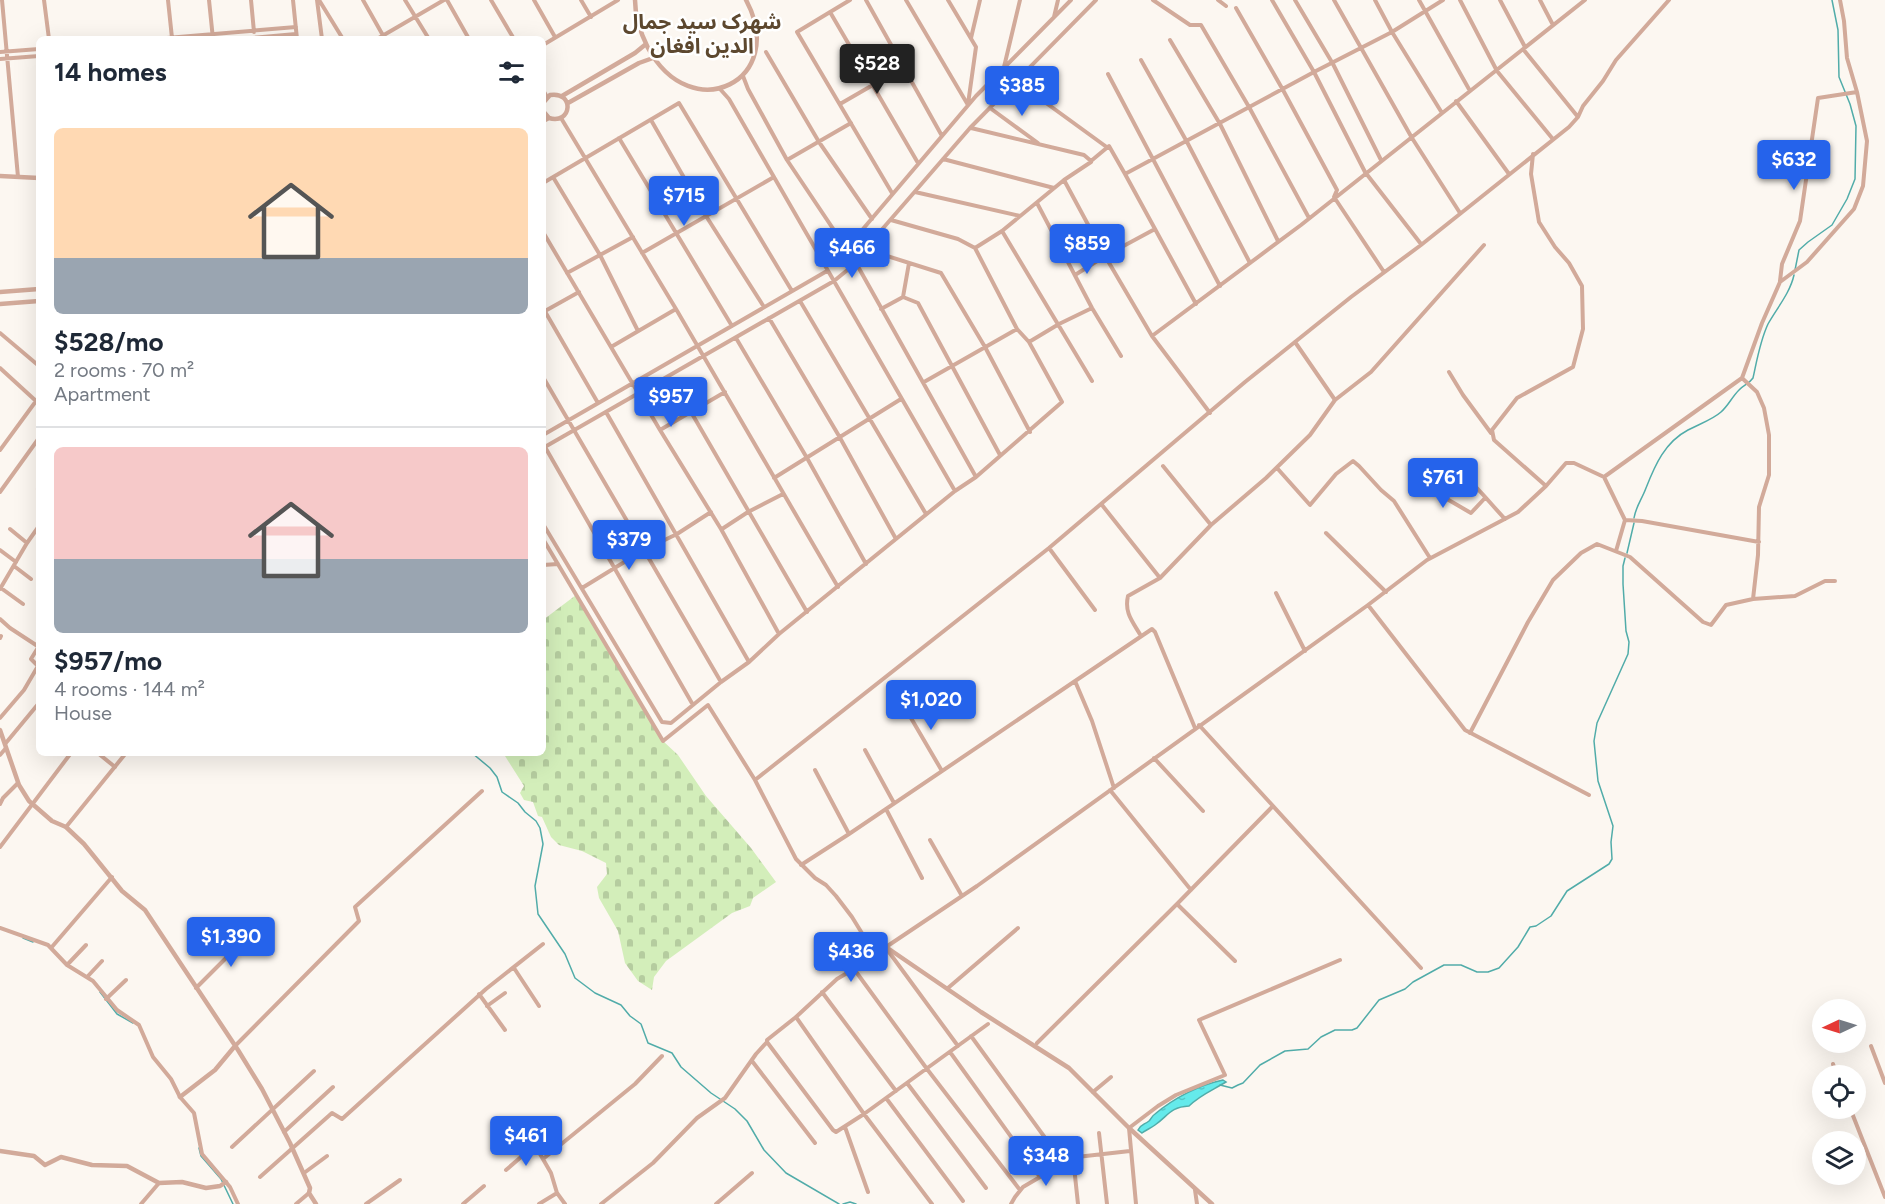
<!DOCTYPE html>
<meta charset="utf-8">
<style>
:root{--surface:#fff;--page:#f2f2f3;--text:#1f2937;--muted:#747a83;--line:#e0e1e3;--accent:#2563eb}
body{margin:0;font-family:Figtree,"Noto Sans Arabic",sans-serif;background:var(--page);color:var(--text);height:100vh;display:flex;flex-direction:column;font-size:22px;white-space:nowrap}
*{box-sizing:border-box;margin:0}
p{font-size:20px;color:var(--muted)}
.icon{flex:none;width:33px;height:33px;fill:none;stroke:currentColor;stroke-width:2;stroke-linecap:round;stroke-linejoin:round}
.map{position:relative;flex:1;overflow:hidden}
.side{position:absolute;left:36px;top:36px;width:510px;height:720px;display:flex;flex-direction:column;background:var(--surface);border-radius:9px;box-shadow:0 6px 24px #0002}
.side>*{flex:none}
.needle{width:39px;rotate:266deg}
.controls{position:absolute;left:1812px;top:999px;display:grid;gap:12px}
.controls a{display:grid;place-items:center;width:54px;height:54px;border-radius:50%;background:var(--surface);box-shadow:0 6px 24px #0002;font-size:30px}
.price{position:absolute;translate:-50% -51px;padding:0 14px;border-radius:6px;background:var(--accent);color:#fff;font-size:20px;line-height:39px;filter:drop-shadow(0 2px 3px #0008)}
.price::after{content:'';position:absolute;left:50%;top:36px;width:18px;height:14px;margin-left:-9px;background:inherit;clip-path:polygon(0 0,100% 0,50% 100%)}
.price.selected{background:#222;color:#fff}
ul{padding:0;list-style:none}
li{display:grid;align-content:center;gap:12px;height:318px;padding:0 18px}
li+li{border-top:2px solid var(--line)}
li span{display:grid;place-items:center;height:186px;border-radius:9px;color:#555}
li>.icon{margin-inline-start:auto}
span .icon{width:108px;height:108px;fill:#fffc;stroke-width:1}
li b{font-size:26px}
h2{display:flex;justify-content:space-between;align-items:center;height:72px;padding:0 18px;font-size:26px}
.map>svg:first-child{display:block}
.cemetery{fill:url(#cemetery-stones)}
.water{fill:url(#water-ripples);stroke:#51aca9;stroke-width:1.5}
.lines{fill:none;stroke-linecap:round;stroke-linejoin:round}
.stream{stroke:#51aca9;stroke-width:1.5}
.minor{stroke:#d2aa9a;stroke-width:4}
.tertiary{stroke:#d2aa9a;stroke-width:4.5}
.labels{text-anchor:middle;stroke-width:5;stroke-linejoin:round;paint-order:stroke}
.district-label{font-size:21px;font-weight:bold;fill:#5d482f;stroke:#fff}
</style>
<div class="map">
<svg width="1885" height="1204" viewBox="0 0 1885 1204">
<defs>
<pattern id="cemetery-stones" width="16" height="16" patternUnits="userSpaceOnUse" patternTransform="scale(1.5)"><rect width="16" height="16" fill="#d3eeba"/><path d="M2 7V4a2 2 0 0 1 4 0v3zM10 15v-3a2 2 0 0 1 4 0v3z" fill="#b5cc9f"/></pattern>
<pattern id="water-ripples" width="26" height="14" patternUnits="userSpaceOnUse" patternTransform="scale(1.5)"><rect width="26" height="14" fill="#65eaeb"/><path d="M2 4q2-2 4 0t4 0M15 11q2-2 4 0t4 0" fill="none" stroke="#57c8c8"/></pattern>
</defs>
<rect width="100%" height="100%" fill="#fcf7f1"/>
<path class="cemetery" d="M576,595L663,741L678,755L706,796L751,848L776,882L753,898L750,906L732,913L666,961L654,977L652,990L638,981L625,963L618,931L599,898L597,887L607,874L606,863L582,851L559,845L551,837L542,817L538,816L533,802L524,800L520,793L524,786L505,756L506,753H543V620Z"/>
<path class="water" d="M1223,1080L1226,1082C1213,1090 1200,1095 1189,1106C1170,1107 1168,1116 1155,1125C1151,1128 1146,1130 1142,1133L1138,1130C1141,1124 1144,1125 1149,1121C1151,1119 1152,1116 1155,1114C1174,1098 1199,1085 1223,1080Z"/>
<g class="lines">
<path class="stream" d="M1795,270L1799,250L1808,242L1832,225L1847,199L1855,179L1856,126L1850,104L1839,77L1838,30L1832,0
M1634,518C1636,506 1642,499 1646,488C1655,465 1665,442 1688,430C1699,424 1712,420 1721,412C1728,406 1732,397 1739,390C1743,385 1749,384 1753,378C1757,360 1760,341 1768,324C1777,308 1790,293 1794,275
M1627,553L1634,523
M472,753L490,768L497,777L502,792L518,803L525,812L536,821L540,828L543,844L535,886L538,914L565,954L575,978L595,993L621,1005L630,1016L641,1024L648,1043L672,1053L681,1067L711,1093L735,1109L747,1121L764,1150L786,1173L839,1204
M23,938L33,942
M100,992L117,1014L133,1023
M1220,1085L1232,1088L1238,1085L1243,1083L1260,1065L1285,1051L1308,1049L1321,1037L1335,1030H1352L1357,1028L1379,1000L1405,989L1413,982L1444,965H1461L1477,972H1488L1499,968L1518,947L1530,927L1536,926L1551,916L1567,891L1609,864L1612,859L1611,842L1613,826L1598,781L1594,741L1597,723L1628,654L1629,642L1626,631L1623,584V566L1625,558
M199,1148L201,1156L221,1179L233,1204
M843,1204L850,1202L856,1204"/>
<path class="minor" d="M2,0L18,177
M44,0L49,39
M168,0L172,38
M209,0L213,39
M251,0L254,32
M293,0L297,39
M317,0L322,39
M319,0L343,39
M363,0L385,39
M405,0L429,39
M447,0L469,39
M491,0L514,39
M534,0L555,37
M581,0L591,17
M850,0L797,32L892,193
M866,0L942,136
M906,0L968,105
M948,0L976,47L968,104
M1153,0L1190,25H1201L1249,107L1309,218
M1218,0L1226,6
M1272,0L1314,72L1365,172L1421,244
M1295,0L1333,64L1381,160
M1334,0L1412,138L1460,213
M1375,0L1392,32L1442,113
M1419,0L1470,91
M1460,0L1497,71L1552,138
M1500,0L1525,47
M1540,0L1553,25
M1236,8L1283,90L1337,190L1334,197L1384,272
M830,12L918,163
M1054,17L1058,0
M971,38L980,0
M155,39L296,27
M241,39L296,34
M377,39L444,0
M1170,40L1220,124L1278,241
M543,45L618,0
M1523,49L1578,117
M0,52L39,49
M766,52L819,142L872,219
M0,59L39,56
M1141,60L1187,142L1250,263
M1004,67L1020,0
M1108,74L1220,286
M743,76L748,89L787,160L856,263L976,477
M1016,81L1108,148
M720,89L729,99L955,491
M543,90L547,97
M1456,101L1509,174
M840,104L904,67
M990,108L1038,143
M561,118L676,309L838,587
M651,120L706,216L764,307
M971,128L1084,155L1091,161L1109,146L1125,174L1314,72L1392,32L1443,0
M619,138L732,326
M943,159L1054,188
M787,160L851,123
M1091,162L1064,180L1105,256L1152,336L1210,413
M1125,174L1196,304
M553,177L600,255L638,331
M543,183L679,103L792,291
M915,192L1020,216
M1037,203L1092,308L1121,356
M891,220L958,239L975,248L1017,329
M1002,231L1092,381
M543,232L660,430L721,529L779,634
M975,248L1002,231L1064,180
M846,249L976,96L1071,0
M865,249L941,273L985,347L1030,432
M642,253L774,177
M567,273L633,237
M1075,275L1105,256L1155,229
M1780,281L1782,264L1800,221L1818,98L1857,92
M903,297L909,263
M800,301L926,514
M543,308L598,403
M881,309L903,297L918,303L1000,455
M545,311L579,292
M769,318L839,436L896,539
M0,333L39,366
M1152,336L1301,225L1585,0
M736,338L807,458L866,564
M1295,342L1335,400
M611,347L676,309
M0,368L36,401
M1449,372L1463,395L1491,433
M543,377L721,682
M1742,378L1757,392L1764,408L1769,435V475L1759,507L1758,555L1753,599
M924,382L1017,329L1029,342L1059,324L1092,308
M606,412L749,662
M691,412L807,612
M660,430L725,392
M543,435L827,271
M545,447L693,705
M543,448L834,281L856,263L865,249L970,128L1096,0
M0,450L39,397
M1163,466L1211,525
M1277,468L1310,505L1336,474L1353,461L1359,466L1381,490L1394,501L1430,558
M1459,471C1476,485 1489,502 1505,519
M1439,473L1428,488L1471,513L1485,498
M1604,477L1625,520L1616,551
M774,478L901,399
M1546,486L1566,463H1574L1604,477L1742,378L1762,323L1780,282L1807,262L1854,209L1863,186L1867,141L1857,92L1847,58L1844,21L1840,0
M38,489L39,490
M0,492L39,438
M1102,505L1160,578
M1625,520L1642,521L1759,542
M543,524L662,722L671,723L721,682L749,662L779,634L955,491L976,477L1062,402L1029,342
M10,529L27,543
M722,529L748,512L783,494
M1326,533L1386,592
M543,539L663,741L708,705L755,780L796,859L815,878L826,885L836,896L852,917L876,956
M1049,548L1095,610
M0,550L16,562
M543,565L558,564
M14,566L31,579
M1,588L23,604
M582,588L644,550L677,534L711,512
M0,589L27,543L39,526
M1276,593L1305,651
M1368,605L1465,730L1589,795
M0,619L10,628L39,647
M1141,636C1133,622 1124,613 1128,596L1160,578L1211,525L1266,478L1310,435L1335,400L1371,372L1484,245
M0,638L1,636
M1075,681L1092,721L1114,788
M901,701L942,771
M0,718L24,690L38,666L31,659L39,646
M1199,725L1421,968
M1470,733L1528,622L1553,580L1581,553L1597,544L1630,557L1703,622L1711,625L1726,605L1753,599L1795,596L1825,581H1835
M5,744L39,703
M865,750L894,803
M99,754L115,767
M0,755L6,748
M1154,758L1203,811
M815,770L849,834
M755,780L1049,548L1245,382L1351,297L1421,245L1569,127L1578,117L1583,106L1603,81L1616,60L1669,0
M1110,790L1191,890
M0,804L3,798L18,783
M886,809L922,878
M66,827L126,753
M930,840L962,896
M0,847L71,753
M801,865L849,834L1152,629L1155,632L1195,728
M1177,904L1235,961
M0,928L48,945L67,965L93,981L117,1010L139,1025L153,1057L171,1079L180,1097L194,1113L202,1154L230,1187L238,1204
M51,948L112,877
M886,948L958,1046
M67,965L86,945
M514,968L539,1006
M854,969L927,1069L1020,1190
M88,976L102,961
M196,988L251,933
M948,988L1018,928
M822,992L896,1091
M479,994L505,1030
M106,999L126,980
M487,1006L505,993
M796,1017L864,1114L932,1204
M971,1036L1062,1161
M767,1042L833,1130L836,1132L864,1114L988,1024
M1037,1043L1177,904L1273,806
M235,1046L359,921L355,907L482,791
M1871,1046L1885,1083
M950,1052L1040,1177
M752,1061L815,1143
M1833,1064L1837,1076
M907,1083L986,1188
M1093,1092L1111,1077
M886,1098L963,1201
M1850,1108L1885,1197
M845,1127L868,1192
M284,1132L333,1087
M1099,1133L1107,1204
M232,1147L314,1071
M1073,1157L1078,1204
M543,1159L635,1084L662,1056
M506,1170L521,1157L536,1147L551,1173L557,1193L565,1204
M304,1173L327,1156
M260,1177L332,1113L342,1119L486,989L543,944
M1195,1190L1197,1204
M141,1204L159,1183
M296,1204L309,1193
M366,1204L400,1180
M463,1204L484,1186
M539,1204L557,1193
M601,1204L653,1163L697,1118L725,1098L756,1054L767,1042V1040L796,1017L837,979L876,956L886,947L977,886L1368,605L1427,560L1518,512L1546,486L1494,440L1492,430L1517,398L1573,367L1583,329L1582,286L1569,263L1555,247L1539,222L1531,174L1533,154
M716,1204L752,1173
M1011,1204L1015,1197L1023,1187L1040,1177L1068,1158L1130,1151
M1136,1204L1129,1128L1158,1106L1176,1095L1225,1075L1199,1020L1340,960"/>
<path class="tertiary" d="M635,0C635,18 640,32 648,48C692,129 789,80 746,0
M562,96L635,53L646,44
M543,103L550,95C575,91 572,125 549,118L543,121
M568,103L639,63L653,58
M543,111L549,118
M0,176L39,178
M0,292L39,289
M0,304L39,301
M0,730L19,785L29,801L52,821L66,827L84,844L122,891L145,910L238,1050L262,1089L290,1143L310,1188L309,1193L316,1204
M886,947L981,1012L1069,1068L1129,1128L1212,1204
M180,1097L215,1070L235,1046
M0,1151L34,1156L45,1165L61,1157L92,1165L127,1166L159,1183L182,1182L206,1188L220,1186L226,1182"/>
</g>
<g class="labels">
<g class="district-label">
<text x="702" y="29">شهرک سید جمال<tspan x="702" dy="24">الدین افغان</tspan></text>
</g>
</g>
</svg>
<div class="controls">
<a><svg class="needle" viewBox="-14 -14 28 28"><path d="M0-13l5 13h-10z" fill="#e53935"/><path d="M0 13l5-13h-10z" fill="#747a83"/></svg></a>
<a><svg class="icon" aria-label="locate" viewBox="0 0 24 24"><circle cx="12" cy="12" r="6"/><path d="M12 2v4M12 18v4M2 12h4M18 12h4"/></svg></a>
<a><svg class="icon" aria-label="layers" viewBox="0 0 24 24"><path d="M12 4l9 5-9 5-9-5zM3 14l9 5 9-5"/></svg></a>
</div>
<b class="price selected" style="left:877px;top:95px">$528</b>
<b class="price" style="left:1022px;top:117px">$385</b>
<b class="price" style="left:1794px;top:191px">$632</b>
<b class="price" style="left:684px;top:227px">$715</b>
<b class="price" style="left:1087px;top:275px">$859</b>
<b class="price" style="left:852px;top:279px">$466</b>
<b class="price" style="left:671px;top:428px">$957</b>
<b class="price" style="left:1443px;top:509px">$761</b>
<b class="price" style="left:629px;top:571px">$379</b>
<b class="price" style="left:931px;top:731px">$1,020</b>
<b class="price" style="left:231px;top:968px">$1,390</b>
<b class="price" style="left:851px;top:983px">$436</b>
<b class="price" style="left:526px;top:1167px">$461</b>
<b class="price" style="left:1046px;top:1187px">$348</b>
<section class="side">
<h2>14 homes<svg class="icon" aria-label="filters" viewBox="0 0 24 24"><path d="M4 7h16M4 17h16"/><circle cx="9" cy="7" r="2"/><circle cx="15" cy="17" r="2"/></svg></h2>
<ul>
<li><span style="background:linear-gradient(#ffd9b3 70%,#9aa5b1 0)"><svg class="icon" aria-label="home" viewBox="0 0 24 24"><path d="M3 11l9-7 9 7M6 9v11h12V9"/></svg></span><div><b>$528/mo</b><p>2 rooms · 70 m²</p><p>Apartment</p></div></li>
<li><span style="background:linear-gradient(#f6c9c9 60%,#9aa5b1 0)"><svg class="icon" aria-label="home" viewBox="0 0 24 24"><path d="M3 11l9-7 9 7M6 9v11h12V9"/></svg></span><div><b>$957/mo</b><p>4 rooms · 144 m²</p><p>House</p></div></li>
</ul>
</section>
</div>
